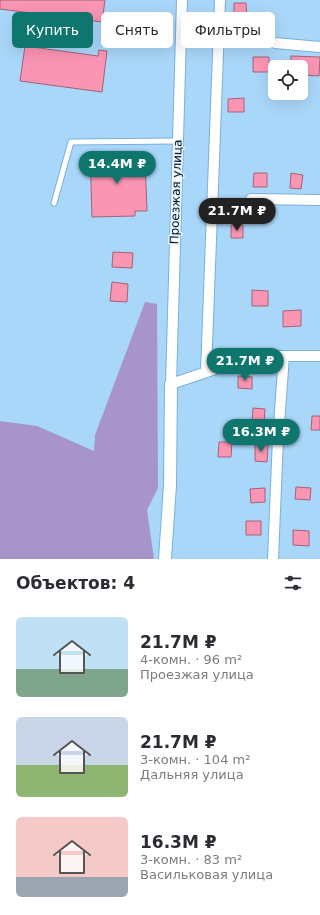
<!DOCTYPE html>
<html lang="ru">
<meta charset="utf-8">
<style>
:root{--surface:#fff;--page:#f7f7f7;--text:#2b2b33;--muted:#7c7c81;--accent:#0f766e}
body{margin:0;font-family:"DejaVu Sans",sans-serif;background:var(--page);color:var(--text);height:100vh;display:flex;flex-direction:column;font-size:15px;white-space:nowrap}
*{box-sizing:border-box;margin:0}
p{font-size:13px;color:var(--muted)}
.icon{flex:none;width:22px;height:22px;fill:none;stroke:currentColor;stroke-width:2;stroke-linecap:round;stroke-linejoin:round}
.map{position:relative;height:559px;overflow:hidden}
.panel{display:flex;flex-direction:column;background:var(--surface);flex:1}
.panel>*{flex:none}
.guide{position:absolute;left:12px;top:12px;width:296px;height:36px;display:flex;gap:8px}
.controls{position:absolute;left:268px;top:60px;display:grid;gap:8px}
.controls a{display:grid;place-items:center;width:40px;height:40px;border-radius:6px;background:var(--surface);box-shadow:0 4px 16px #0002;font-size:20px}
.price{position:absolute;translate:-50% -34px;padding:0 9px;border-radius:14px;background:var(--accent);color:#fff;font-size:13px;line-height:26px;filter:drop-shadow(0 1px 2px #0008)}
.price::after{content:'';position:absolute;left:50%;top:24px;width:12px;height:9px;margin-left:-6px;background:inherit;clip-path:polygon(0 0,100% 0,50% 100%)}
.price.current{background:#222;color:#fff}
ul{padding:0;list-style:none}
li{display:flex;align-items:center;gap:12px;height:100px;padding:0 16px}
li span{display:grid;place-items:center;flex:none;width:112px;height:80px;border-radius:6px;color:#555}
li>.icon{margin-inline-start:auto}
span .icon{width:48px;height:48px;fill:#fffc;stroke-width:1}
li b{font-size:17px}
h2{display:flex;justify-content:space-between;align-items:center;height:48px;padding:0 16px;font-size:17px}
.pill{padding:0 14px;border-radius:6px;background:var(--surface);box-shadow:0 4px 16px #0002;font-size:14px;line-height:36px}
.pill.current{background:var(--accent);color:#fff}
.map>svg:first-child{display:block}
.green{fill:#a794c9}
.building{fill:#fb95b4;stroke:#a26376}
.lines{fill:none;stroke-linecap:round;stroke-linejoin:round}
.service-casing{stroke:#78b1db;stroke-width:7}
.minor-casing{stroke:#78b1db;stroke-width:12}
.tertiary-casing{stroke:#78b1db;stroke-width:14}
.service{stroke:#fff;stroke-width:5}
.minor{stroke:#fff;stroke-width:10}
.tertiary{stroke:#fff;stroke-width:12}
.labels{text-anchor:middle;stroke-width:3;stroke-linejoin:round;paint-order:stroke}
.street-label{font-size:12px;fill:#021727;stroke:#e8f3fc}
</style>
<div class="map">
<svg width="320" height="559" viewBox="0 0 320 559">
<rect width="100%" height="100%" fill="#a9d7fa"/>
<path class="green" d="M145,302L157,304L158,488L147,510L154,559H0V421L37,426L94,451L95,435Z"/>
<path class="building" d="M0,0H105L102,22L0,9Z
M234,3H246L247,21L234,22Z
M25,46L98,56L99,50L107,51L102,92L20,81Z
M291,56L320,57L319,76L301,75V67H291Z
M253,57H269V72H253Z
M244,98V112H228V99Z
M133,152V161L145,160L147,211H135V216L92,217L90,153Z
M254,173H267V187H253Z
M291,173L303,175L301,189L290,188Z
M231,225H243V238H231Z
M113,252L133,253L132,268L112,267Z
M112,282L128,284L127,302L110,301Z
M252,290L268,291V306H252Z
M301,310V326L283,327V311Z
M238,376L252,377V389L238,388Z
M253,408L265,409L264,424L252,423Z
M312,416H320V430H311Z
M219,442H232L231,457H218Z
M255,444L268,445L267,462L255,461Z
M296,487L311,488L310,500L295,499Z
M265,488V502L251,503L250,489Z
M246,521H261V535H246Z
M293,530L309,531V546L293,545Z"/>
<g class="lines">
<defs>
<path id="service" d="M54,203L71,142L178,141"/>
<path id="minor" d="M182,0L171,384L242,360L272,356H320
M275,43L320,47
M251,199L320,200
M206,372L220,0
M273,559L278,438L284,356"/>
<path id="tertiary" d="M165,559L170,485L171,384"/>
</defs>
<use href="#service" class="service-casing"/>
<use href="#minor" class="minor-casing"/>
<use href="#tertiary" class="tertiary-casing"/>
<use href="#service" class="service"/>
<use href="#minor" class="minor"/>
<use href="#tertiary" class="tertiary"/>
</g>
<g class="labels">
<g class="street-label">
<text transform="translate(176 192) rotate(-88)" y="4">Проезжая улица</text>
</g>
</g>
</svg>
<div class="controls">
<a><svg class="icon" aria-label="locate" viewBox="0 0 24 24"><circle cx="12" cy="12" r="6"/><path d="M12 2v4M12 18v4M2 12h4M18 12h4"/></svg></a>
</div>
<b class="price" style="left:117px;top:185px">14.4M ₽</b>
<b class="price current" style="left:237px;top:232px">21.7M ₽</b>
<b class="price" style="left:245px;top:382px">21.7M ₽</b>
<b class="price" style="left:261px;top:453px">16.3M ₽</b>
<div class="guide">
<a class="pill current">Купить</a>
<a class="pill">Снять</a>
<a class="pill">Фильтры</a>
</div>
</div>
<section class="panel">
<h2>Объектов: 4<svg class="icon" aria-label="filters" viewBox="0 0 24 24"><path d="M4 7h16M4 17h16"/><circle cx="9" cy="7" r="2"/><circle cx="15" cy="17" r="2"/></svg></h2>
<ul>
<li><span style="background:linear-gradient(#bfe0f5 65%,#7fa58c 0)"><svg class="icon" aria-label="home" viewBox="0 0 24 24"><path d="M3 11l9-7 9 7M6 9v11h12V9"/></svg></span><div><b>21.7M ₽</b><p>4-комн. · 96 m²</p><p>Проезжая улица</p></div></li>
<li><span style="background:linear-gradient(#c9d6e8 60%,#8fb573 0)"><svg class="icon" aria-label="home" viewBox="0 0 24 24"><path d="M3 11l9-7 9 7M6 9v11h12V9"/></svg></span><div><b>21.7M ₽</b><p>3-комн. · 104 m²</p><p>Дальняя улица</p></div></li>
<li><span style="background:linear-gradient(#f6c9c9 75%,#9aa5b1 0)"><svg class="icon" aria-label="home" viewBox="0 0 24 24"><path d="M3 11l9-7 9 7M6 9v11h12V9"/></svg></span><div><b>16.3M ₽</b><p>3-комн. · 83 m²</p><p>Васильковая улица</p></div></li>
</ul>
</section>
